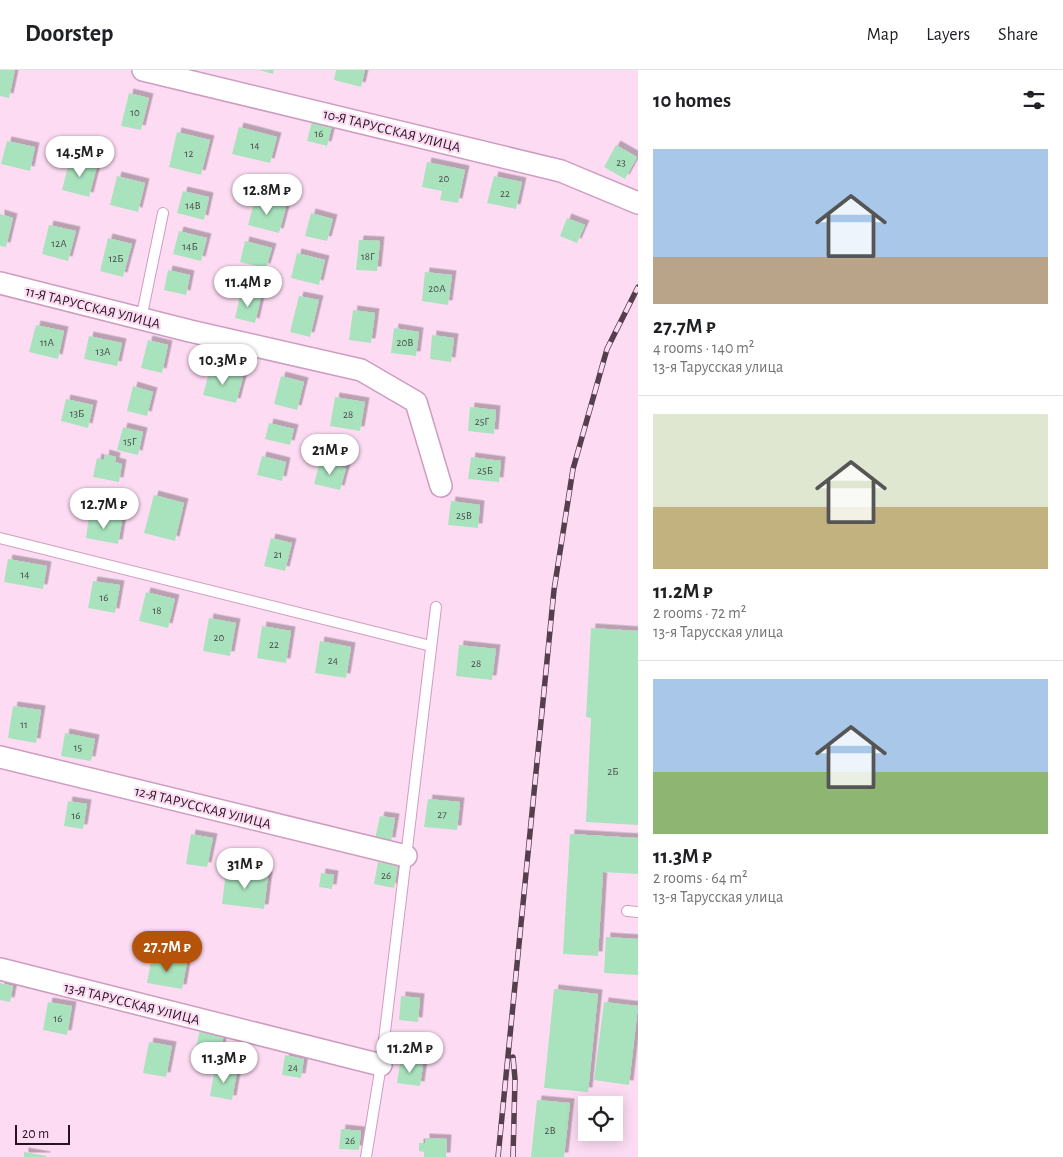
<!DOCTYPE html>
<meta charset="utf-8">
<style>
:root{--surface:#fff;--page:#f2f2f2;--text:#202124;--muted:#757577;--line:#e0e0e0;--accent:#b45309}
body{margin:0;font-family:"Alegreya Sans",sans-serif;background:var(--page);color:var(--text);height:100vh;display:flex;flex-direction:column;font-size:19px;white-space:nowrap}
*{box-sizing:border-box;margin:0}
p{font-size:16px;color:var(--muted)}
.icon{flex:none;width:28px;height:28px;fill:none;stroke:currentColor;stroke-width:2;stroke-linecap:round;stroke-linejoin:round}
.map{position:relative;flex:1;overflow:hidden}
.panel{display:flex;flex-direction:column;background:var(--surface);width:425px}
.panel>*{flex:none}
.controls{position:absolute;left:578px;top:1026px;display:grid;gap:10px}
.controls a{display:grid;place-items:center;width:45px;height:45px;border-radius:0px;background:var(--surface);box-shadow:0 2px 12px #0003;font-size:25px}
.scale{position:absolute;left:15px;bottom:12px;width:55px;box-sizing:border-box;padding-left:5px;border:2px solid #271422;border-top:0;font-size:14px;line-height:18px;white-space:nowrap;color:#271422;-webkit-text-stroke:4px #fddcf3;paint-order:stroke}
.price{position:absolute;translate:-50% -42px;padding:0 11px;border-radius:18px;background:#fff;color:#222;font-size:16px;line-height:32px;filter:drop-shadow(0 1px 2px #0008)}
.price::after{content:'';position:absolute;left:50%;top:30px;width:15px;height:11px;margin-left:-8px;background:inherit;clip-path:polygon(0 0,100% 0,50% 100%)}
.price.active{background:var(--accent);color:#fff}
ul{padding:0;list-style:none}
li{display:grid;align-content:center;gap:10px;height:265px;padding:0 15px}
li+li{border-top:1px solid var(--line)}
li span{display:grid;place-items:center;height:155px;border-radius:0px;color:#555}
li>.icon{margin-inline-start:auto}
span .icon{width:90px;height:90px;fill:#fffc;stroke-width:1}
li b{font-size:21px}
h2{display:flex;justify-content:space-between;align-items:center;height:60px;padding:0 15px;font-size:21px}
header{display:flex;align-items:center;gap:30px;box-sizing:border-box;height:70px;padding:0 25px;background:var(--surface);border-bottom:1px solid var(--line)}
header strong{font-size:24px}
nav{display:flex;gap:28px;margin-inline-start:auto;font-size:18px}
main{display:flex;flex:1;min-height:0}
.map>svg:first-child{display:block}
.building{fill:#a9e3be;filter:url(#shadow)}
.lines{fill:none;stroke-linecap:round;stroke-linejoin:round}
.lane-casing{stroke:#cf9cc1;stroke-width:12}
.street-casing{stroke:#cf9cc1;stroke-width:24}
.lane{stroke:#fff;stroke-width:10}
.street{stroke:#fff;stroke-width:21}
.rail-casing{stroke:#553f4f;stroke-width:5.5}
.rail{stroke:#fddcf3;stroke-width:4;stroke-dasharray:11;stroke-linecap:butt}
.labels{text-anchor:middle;stroke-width:4.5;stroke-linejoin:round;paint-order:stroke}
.number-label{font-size:11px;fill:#484849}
.street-label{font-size:14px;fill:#271422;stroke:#fddcf3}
</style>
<header>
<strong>Doorstep</strong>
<nav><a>Map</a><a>Layers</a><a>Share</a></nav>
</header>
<main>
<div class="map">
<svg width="638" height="1087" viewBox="0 0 638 1087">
<defs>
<filter id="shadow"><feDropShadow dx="4.5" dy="-4.5" stdDeviation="0" flood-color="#0004"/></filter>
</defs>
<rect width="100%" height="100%" fill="#fddcf3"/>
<path class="building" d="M0,0H15L9,28L0,26Z
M259,0H274L273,4Z
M336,0H365L361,17L334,10Z
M129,23L149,28L141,60L121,56Z
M312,51L332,56L327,76L307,71Z
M239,57L277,67L270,93L232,84Z
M177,62L210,70L201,105L169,97Z
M7,71L35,77L30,101L1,94Z
M616,75L637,87L625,109L604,97Z
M70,89L97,96L89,127L62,120Z
M427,92L465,100L458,133L440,130L442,121L422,117Z
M117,106L145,113L138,142L110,135Z
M494,106L522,112L516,139L487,133Z
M183,121L209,127L204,150L177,143Z
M255,129L286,137L279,163L248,155Z
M311,143L333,149L327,171L305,166Z
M0,144L13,148L6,177L0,176Z
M567,148L585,155L577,173L560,166Z
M49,155L76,161L68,191L42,184Z
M179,161L207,168L201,191L173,184Z
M108,168L132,174L123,207L100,201Z
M359,170L380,171L377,201L356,200Z
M245,171L272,178L266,198L240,192Z
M297,183L325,190L319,215L291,208Z
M168,200L190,205L186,225L164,220Z
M425,202L452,205L448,235L422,231Z
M241,222L261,227L255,253L235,248Z
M299,226L319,230L310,267L290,262Z
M353,240L375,243L371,273L349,270Z
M36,255L64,261L58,289L29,282Z
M394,258L419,262L416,286L391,283Z
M432,265L454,268L451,292L430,289Z
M89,266L122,273L117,296L84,289Z
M148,270L168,275L162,303L141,298Z
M210,299L243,307L236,333L203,325Z
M281,306L304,312L297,340L274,334Z
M133,316L153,322L147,346L127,341Z
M335,327L365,332L360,361L330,356Z
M66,329L93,335L88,358L61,351Z
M470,337L496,340L494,364L468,361Z
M269,353L294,359L290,375L265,369Z
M123,357L143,362L138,385L117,380Z
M105,384L116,387L115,392L122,394L119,412L93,407L97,388L104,390Z
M262,386L286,392L282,411L257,405Z
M471,387L501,391L499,412L468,409Z
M320,391L346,398L340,420L314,414Z
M154,425L184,433L175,471L144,463Z
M451,431L480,435L478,458L448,455Z
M89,446L122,451L118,474L86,468Z
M271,468L292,473L285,501L264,496Z
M8,489L47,496L43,519L4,512Z
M93,511L120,515L115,543L88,538Z
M146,522L175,529L168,558L139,551Z
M209,548L236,553L230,586L203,581Z
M262,556L291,561L286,593L257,588Z
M591,558L638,561V755L586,752L591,648L586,647Z
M320,571L351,577L346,608L315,603Z
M459,575L496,579L492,610L456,606Z
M13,636L41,640L36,673L8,668Z
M65,663L95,669L91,691L61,686Z
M428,729L460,732L457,760L424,757Z
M68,731L87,734L83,759L64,756Z
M380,746L395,748L391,772L375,769Z
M191,764L213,768L207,797L186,794Z
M570,764L638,768V804L603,802L598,886L563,884Z
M378,792L398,796L394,818L374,814Z
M226,801L268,806L264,839L222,834Z
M321,803L334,805L332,819L319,817Z
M606,867L638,869V905L604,903Z
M152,886L187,892L182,919L147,913Z
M0,913L13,916L10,932L0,930Z
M554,919L598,924L588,1022L544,1018Z
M401,926L420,928L418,952L399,950Z
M48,932L72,936L67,965L43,960Z
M604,932L638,936L629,1015L594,1010Z
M200,960L224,965L220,982L196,977Z
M149,972L172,976L166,1007L143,1003Z
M285,985L304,989L301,1008L282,1005Z
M400,993L423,995L420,1016L397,1013Z
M215,998L237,1002L232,1030L210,1026Z
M537,1030L570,1033L564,1087H531Z
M341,1059L361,1061L359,1080L339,1079Z
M425,1068L447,1069L446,1087H424V1082L419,1081V1073H425Z
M24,1082L46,1086V1087H24Z"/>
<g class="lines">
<defs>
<path id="lane" d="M141,249L163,143
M0,468L431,576
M627,841L638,842
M366,1087L381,995L436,537"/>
<path id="street" d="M143,0L561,101L638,133
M0,213L190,261L361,300L416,332L441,416
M0,687L406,786
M0,899L381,995"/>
</defs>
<use href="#lane" class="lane-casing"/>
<use href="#street" class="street-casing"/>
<use href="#lane" class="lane"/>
<use href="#street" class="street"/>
<defs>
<path id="rail" d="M498,1087L554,520L573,399L607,279L638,217
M513,1087L515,1009L513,987"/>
</defs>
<use href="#rail" class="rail-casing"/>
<use href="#rail" class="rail"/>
</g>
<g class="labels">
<g class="number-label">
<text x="135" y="46">10</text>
<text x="319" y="67">16</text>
<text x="255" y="79">14</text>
<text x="189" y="87">12</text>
<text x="621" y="96">23</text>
<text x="444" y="112">20</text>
<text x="505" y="127">22</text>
<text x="193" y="139">14В</text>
<text x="59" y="177">12А</text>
<text x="190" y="180">14Б</text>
<text x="368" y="190">18Г</text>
<text x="116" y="192">12Б</text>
<text x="437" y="222">20А</text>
<text x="47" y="276">11А</text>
<text x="405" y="276">20В</text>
<text x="103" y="285">13А</text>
<text x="77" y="347">13Б</text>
<text x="348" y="348">28</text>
<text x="482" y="355">25Г</text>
<text x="130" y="375">15Г</text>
<text x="485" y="404">25Б</text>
<text x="464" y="449">25В</text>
<text x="278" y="488">21</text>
<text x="25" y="508">14</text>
<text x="104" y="531">16</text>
<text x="157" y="544">18</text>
<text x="219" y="571">20</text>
<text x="274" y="578">22</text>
<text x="333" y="594">24</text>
<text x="476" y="597">28</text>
<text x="24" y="658">11</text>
<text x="78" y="681">15</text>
<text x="613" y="705">2Б</text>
<text x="442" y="748">27</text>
<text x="76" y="749">16</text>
<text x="386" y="809">26</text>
<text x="58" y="952">16</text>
<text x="293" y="1001">24</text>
<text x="550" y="1064">2В</text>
<text x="350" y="1074">26</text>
</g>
<g class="street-label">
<text transform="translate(392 60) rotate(14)" y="5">10-Я ТАРУССКАЯ УЛИЦА</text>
<text transform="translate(93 237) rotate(14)" y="5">11-Я ТАРУССКАЯ УЛИЦА</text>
<text transform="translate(203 737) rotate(14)" y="5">12-Я ТАРУССКАЯ УЛИЦА</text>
<text transform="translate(132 933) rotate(14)" y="5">13-Я ТАРУССКАЯ УЛИЦА</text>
</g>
</g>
</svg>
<div class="controls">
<a><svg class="icon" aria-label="locate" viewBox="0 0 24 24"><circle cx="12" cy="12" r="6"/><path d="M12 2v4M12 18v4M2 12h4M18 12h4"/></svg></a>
</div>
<div class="scale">20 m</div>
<b class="price" style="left:80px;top:108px">14.5M ₽</b>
<b class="price" style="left:267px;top:146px">12.8M ₽</b>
<b class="price" style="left:248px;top:238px">11.4M ₽</b>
<b class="price" style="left:223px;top:316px">10.3M ₽</b>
<b class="price" style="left:330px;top:406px">21M ₽</b>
<b class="price" style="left:104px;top:460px">12.7M ₽</b>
<b class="price" style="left:245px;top:820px">31M ₽</b>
<b class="price active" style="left:167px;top:903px">27.7M ₽</b>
<b class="price" style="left:410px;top:1004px">11.2M ₽</b>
<b class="price" style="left:224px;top:1014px">11.3M ₽</b>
</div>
<section class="panel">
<h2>10 homes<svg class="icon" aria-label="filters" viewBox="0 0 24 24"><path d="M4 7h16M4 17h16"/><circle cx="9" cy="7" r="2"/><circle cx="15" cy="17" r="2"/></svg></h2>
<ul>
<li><span style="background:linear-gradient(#a9c7e8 70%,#b9a48a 0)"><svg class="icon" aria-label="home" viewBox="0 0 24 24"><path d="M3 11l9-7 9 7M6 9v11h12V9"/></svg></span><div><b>27.7M ₽</b><p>4 rooms · 140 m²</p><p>13-я Тарусская улица</p></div></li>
<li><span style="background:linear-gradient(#dfe7d0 60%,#c2b280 0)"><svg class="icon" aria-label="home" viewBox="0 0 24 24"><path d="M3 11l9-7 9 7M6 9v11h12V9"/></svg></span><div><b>11.2M ₽</b><p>2 rooms · 72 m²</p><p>13-я Тарусская улица</p></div></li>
<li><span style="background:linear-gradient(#a9c7e8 60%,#8fb573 0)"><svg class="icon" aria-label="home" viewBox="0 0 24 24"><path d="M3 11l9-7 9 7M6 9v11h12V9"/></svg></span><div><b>11.3M ₽</b><p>2 rooms · 64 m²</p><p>13-я Тарусская улица</p></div></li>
</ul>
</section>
</main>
